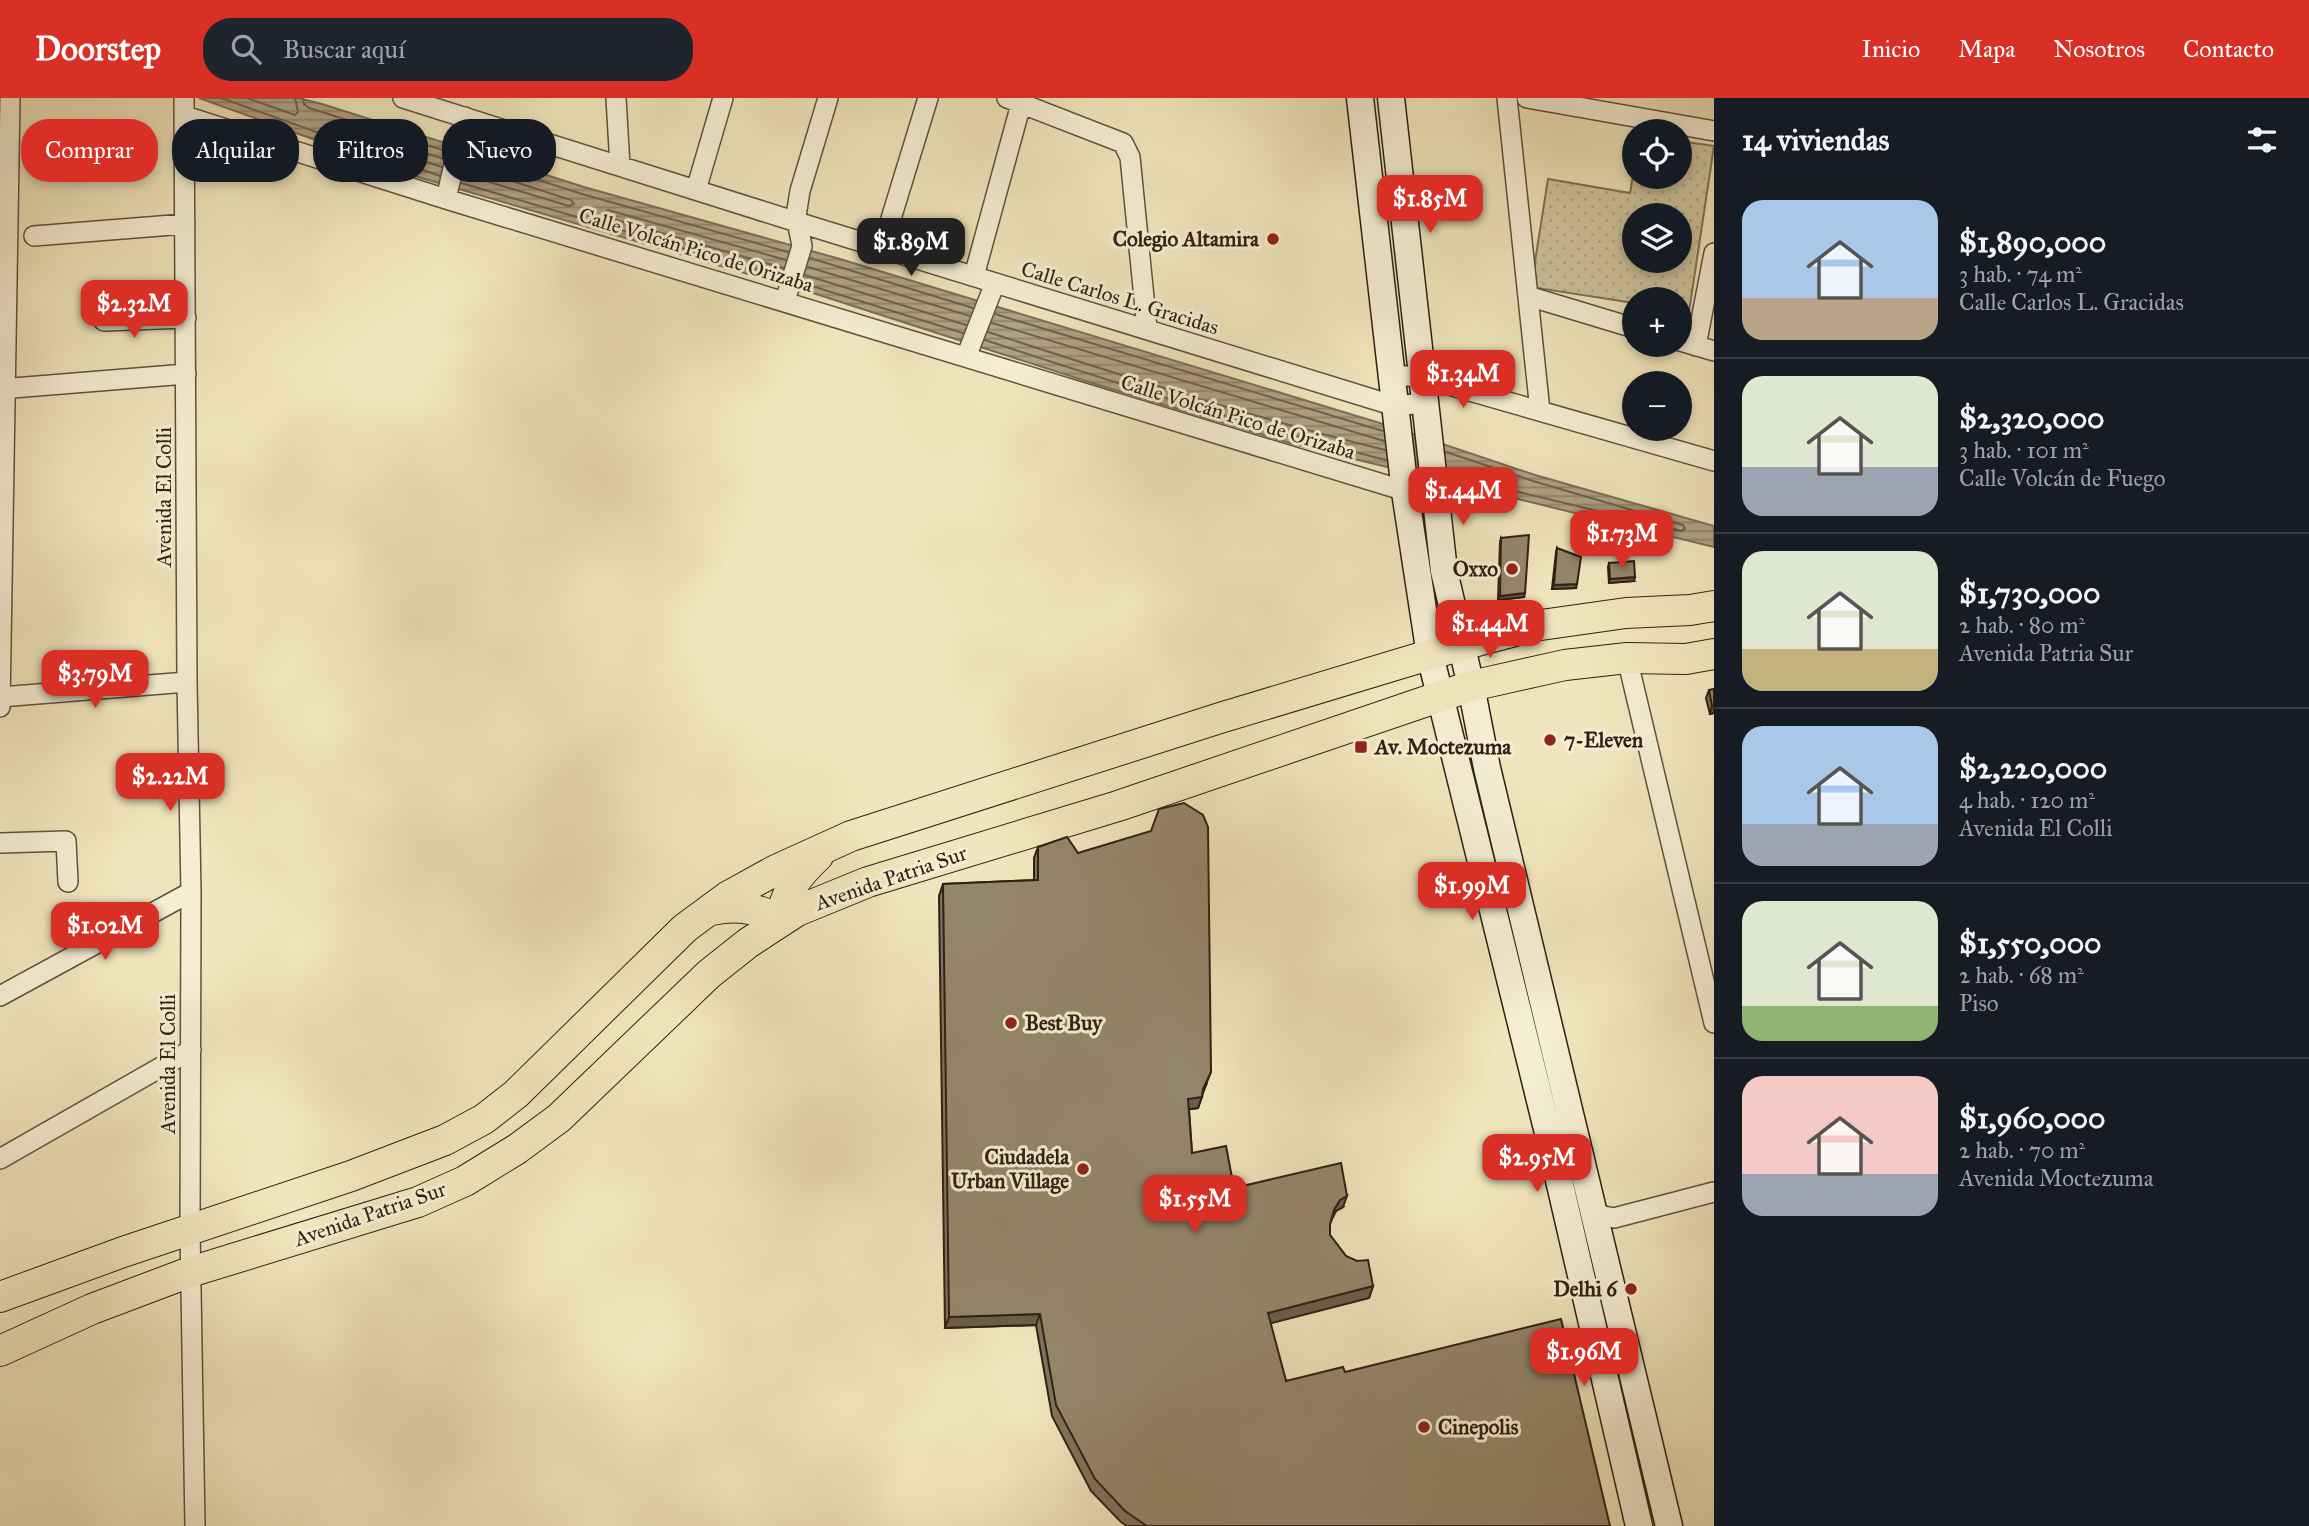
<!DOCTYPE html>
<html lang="es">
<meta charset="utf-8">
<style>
:root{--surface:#171b24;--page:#20242c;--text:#f1f3f6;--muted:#9ea1a6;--line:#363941;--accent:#d93025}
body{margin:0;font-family:"IM FELL Great Primer",serif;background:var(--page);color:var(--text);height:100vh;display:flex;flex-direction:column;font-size:26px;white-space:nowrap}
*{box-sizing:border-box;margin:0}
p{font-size:23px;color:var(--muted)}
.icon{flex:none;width:38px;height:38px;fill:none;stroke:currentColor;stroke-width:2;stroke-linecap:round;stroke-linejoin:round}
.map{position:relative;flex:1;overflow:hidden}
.side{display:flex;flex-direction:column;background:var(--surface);width:595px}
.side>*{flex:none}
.hud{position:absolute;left:21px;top:21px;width:665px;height:63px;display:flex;gap:14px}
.controls{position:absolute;left:1622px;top:21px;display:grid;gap:14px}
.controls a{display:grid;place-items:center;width:70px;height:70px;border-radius:50%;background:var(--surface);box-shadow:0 4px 10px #0003;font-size:35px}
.price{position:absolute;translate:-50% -60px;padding:0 16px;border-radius:14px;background:var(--accent);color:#fff;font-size:23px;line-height:46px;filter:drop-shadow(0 2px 4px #0008)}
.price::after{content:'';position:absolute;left:50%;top:42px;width:21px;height:16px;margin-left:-10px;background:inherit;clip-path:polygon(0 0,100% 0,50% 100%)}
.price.on{background:#222;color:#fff}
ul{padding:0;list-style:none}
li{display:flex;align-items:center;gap:21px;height:175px;padding:0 28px}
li+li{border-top:2px solid var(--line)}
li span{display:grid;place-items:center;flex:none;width:196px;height:140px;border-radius:21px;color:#555}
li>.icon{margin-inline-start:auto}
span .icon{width:84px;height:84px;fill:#fffc;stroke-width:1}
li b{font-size:30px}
h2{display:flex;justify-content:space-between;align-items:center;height:84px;padding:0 28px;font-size:30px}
.pill{padding:0 24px;border-radius:28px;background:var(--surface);box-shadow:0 4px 10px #0003;font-size:24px;line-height:63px}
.pill.on{background:var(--accent);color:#fff}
header{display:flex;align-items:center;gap:42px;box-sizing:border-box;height:98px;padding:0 35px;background:var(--accent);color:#fff}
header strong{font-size:33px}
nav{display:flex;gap:38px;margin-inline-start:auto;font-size:24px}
.search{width:490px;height:63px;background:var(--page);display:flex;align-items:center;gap:18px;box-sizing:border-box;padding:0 24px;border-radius:28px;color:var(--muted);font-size:26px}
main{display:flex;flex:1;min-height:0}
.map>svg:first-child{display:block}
.park{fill:url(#park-dots);stroke:#80725a;stroke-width:2;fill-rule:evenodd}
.water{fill:url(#water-rules);stroke:#7c6e57;stroke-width:2}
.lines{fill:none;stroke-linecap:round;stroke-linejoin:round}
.shore{stroke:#70614c;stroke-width:2}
.street-casing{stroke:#60513e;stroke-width:22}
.secondary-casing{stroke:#302014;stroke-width:29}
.primary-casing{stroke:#302014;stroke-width:32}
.street{stroke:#f5eed3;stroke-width:19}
.secondary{stroke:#f5eed3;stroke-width:26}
.primary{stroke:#f0e5bc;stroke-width:30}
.wall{fill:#7f735c;stroke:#302014;stroke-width:2}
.shaded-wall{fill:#685e4b;stroke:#302014;stroke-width:2}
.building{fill:#94866b;stroke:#302014;stroke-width:2}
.poi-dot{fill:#8f2418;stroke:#f5eed3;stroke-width:2.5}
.labels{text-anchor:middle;stroke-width:6;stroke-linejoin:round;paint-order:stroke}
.poi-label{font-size:21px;font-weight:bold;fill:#302014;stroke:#f5eed3;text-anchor:end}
.street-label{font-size:21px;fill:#302014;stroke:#f5eed3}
</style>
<header>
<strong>Doorstep</strong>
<div class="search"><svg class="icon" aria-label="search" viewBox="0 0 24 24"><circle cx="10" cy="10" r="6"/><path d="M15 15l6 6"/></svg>Buscar aquí</div>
<nav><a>Inicio</a><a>Mapa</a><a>Nosotros</a><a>Contacto</a></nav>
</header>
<main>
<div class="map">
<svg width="1714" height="1428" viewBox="0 0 1714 1428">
<defs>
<pattern id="park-dots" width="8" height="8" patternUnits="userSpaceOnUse" patternTransform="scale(1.75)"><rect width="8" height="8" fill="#cfc49f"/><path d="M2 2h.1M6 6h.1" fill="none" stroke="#b2a888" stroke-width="1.8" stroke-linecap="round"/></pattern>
<pattern id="water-rules" width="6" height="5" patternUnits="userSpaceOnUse" patternTransform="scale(1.75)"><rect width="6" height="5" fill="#afa283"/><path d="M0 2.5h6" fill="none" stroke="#8f846a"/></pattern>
</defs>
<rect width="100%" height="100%" fill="#f0e5bc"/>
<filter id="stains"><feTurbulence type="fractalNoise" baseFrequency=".00286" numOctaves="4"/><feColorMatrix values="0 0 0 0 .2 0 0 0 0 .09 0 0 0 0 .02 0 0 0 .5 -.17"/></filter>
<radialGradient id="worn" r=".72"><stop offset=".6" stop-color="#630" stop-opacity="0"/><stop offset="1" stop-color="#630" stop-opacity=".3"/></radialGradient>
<path class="park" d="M1680,43L1714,48L1689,214L1680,213V201H1634V205L1531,189L1548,81L1630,95L1634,72V79H1680ZM1634,117H1680V163H1634Z"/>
<path class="water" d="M199,0H298L322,6L584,89L840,161L1383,326L1535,377L1714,428V449L1293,346L1092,285L816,196L418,79Z"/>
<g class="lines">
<path class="shore" d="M221,0L440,78
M247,0L295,17L298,14L295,0
M303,0L304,6L309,10L446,53
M467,59L582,96L788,154
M442,69L385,50L382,46L387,43L444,61
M463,76L569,108L574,106L571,102L465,68
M461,85L781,179
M810,160L973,210
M808,169L970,218
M783,170L606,119L604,115L608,112L786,162
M805,177L966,227
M802,185L963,235
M995,216L1383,333
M992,225L1384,343
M988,234C1119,277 1251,319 1385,352
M985,242C1118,286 1251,328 1386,362
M1446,354L1533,383L1683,427L1685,431L1681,433L1448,377"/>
<defs>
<path id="street" d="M184,0L187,584L191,794L190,1131L195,1428
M403,0L797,124L1395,308L1424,305
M616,0L620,68
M1007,0L1123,45L1130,59L1147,230
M1507,0L1540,313
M1527,0L1714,33
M185,18L446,101L1435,402
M696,92L723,0
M446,101L465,19
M34,138L185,126
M882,150L928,0
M974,178L1021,6
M1528,198L1634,230
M785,203L802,148L796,118L800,93L828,0
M104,223L186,220
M1680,243L1714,253
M1696,248L1714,155
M966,259L995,185
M1392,277L1421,279L1714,363
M0,291L186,276
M1627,560L1714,925
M0,599L187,584
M0,609L10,0
M0,745L66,743L68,784
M0,898L191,794
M0,1061L191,952
M1594,1116L1614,1120L1714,1094"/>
<path id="secondary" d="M1360,0L1405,394L1430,557L1549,1039L1639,1428
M1391,0L1444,473L1471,588L1487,670L1669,1428"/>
<path id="primary" d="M712,812C739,806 757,811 782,822C783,795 799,776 818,758
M0,1199L123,1154L351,1078L445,1042L484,1021L516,996L685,830L727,799L776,772L851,738L1220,620L1462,547L1534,528L1626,515L1690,512L1714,508
M0,1253L92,1211L190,1174L418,1104L465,1083L517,1051L559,1020L709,876L748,845L797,813L868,784L1118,708L1471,588L1565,567L1627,560L1686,561L1714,556"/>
</defs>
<use href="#street" class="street-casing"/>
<use href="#secondary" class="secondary-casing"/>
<use href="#primary" class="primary-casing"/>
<use href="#street" class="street"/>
<use href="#secondary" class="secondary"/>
<use href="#primary" class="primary"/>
</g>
<path class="wall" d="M1501,440L1524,499L1498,502L1500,444Z
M1557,450L1576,490L1552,491L1556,454Z
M1609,465L1634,483L1609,485L1608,469Z
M1714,591V615L1710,616L1706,600L1709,592Z
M1038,749L1207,985L1203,995L1198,1010L1189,1011L1192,1055L1234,1090L1343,1109L1336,1113L1332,1121L1330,1126V1137L1346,1158L1373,1188L1369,1200L1270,1225L1286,1283L1345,1274L1610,1428H1127L1121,1424L1091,1393L1052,1318L1036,1227L945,1230L939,798L943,786L1034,782V760Z"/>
<path class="shaded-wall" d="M1635,479L1634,483L1609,485L1610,481Z
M1577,486L1576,490L1552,491L1554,487Z
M1525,495L1524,499L1498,502L1500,498Z
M1712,608H1714V615L1710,616Z
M1211,974L1201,999H1202L1198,1010L1184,1012L1188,1001L1203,991Z
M1347,1098L1343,1109L1336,1113L1330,1123L1334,1112L1340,1102Z
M1373,1188L1369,1200L1264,1227L1268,1215Z
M1040,1216L1036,1227L945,1230L949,1219Z"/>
<path class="building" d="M1529,437L1525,495L1500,498L1501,440Z
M1557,450L1581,459L1577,486L1554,487Z
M1634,463L1635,479L1610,481L1609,465Z
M1714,591V608H1712L1709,592Z
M1184,705L1203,717L1208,729L1211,974L1203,991L1202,999L1188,1001L1192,1055L1226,1048L1234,1090L1341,1065L1347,1098L1340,1102L1334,1112L1330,1126V1137L1346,1158L1357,1163L1368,1162L1373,1188L1268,1215L1286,1283L1343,1269L1345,1274L1561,1221L1610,1428H1147L1125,1413L1095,1381L1056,1307L1040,1216L949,1219L943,786L1038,782V749L1067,739L1078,755L1151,733L1159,711Z"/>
<g class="poi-dot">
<circle cx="1273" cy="141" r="7"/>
<circle cx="1512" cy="471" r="7"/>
<circle cx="1550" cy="642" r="7"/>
<rect x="1354" y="642" width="14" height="14" rx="3.5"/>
<circle cx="1011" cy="925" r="7"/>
<circle cx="1083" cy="1071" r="7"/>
<circle cx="1631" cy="1191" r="7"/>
<circle cx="1424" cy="1329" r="7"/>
</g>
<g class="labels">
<g class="poi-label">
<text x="1259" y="148">Colegio Altamira</text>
<text x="1498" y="478">Oxxo</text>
<text x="1564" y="649" text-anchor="start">7-Eleven</text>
<text x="1375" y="656" text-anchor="start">Av. Moctezuma</text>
<text x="1025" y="932" text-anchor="start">Best Buy</text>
<text x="1069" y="1066">Ciudadela<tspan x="1069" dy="24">Urban Village</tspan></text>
<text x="1617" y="1198">Delhi 6</text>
<text x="1438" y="1336" text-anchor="start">Cinepolis</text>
</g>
<g class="street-label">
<text transform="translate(696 152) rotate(17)" y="7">Calle Volcán Pico de Orizaba</text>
<text transform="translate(1120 200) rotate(17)" y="7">Calle Carlos L. Gracidas</text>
<text transform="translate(1238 319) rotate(17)" y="7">Calle Volcán Pico de Orizaba</text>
<text transform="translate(164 399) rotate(-90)" y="7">Avenida El Colli</text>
<text transform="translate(891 780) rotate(-19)" y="7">Avenida Patria Sur</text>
<text transform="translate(168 966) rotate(-90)" y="7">Avenida El Colli</text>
<text transform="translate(370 1116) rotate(-19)" y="7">Avenida Patria Sur</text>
</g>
</g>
<rect width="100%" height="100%" filter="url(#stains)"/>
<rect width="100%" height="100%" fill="url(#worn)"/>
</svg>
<div class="controls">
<a><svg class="icon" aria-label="locate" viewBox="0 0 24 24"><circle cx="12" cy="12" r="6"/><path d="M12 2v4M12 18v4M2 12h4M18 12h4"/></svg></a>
<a><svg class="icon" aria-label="layers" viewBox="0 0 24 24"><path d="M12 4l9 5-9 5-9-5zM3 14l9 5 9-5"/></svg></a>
<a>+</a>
<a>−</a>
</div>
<b class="price" style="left:1430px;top:137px">$1.85M</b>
<b class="price on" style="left:911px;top:180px">$1.89M</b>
<b class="price" style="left:134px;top:242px">$2.32M</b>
<b class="price" style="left:1463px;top:312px">$1.34M</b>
<b class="price" style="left:1463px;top:429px">$1.44M</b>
<b class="price" style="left:1622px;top:472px">$1.73M</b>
<b class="price" style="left:1490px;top:562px">$1.44M</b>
<b class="price" style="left:95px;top:612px">$3.79M</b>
<b class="price" style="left:170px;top:715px">$2.22M</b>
<b class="price" style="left:1472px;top:824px">$1.99M</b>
<b class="price" style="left:105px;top:864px">$1.02M</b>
<b class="price" style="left:1537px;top:1096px">$2.95M</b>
<b class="price" style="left:1195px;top:1137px">$1.55M</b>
<b class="price" style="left:1584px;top:1290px">$1.96M</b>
<div class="hud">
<a class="pill on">Comprar</a>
<a class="pill">Alquilar</a>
<a class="pill">Filtros</a>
<a class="pill">Nuevo</a>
</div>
</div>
<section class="side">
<h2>14 viviendas<svg class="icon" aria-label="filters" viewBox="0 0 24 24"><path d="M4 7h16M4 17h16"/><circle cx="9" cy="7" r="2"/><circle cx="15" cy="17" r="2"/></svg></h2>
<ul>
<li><span style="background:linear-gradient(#a9c7e8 70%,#b9a48a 0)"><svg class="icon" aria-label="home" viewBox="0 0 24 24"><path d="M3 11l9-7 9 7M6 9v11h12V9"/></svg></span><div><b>$1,890,000</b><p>3 hab. · 74 m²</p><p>Calle Carlos L. Gracidas</p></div></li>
<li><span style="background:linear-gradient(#dfe7d0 65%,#9aa5b1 0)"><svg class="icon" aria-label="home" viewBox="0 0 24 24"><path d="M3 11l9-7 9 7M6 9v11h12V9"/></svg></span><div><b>$2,320,000</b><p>3 hab. · 101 m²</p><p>Calle Volcán de Fuego</p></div></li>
<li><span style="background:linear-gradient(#dfe7d0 70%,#c2b280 0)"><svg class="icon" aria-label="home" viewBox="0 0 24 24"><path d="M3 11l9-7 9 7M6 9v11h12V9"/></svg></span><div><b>$1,730,000</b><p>2 hab. · 80 m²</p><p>Avenida Patria Sur</p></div></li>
<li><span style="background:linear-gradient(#a9c7e8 70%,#9aa5b1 0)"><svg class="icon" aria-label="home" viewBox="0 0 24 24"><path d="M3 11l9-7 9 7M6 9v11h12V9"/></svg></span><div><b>$2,220,000</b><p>4 hab. · 120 m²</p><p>Avenida El Colli</p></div></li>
<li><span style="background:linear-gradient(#dfe7d0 75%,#8fb573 0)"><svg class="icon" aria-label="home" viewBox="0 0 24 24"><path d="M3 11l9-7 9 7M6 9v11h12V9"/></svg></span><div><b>$1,550,000</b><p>2 hab. · 68 m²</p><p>Piso</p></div></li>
<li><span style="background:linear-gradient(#f6c9c9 70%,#9aa5b1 0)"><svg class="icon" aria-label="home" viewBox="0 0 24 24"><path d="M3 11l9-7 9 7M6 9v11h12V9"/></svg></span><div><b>$1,960,000</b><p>2 hab. · 70 m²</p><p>Avenida Moctezuma</p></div></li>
</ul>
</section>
</main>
